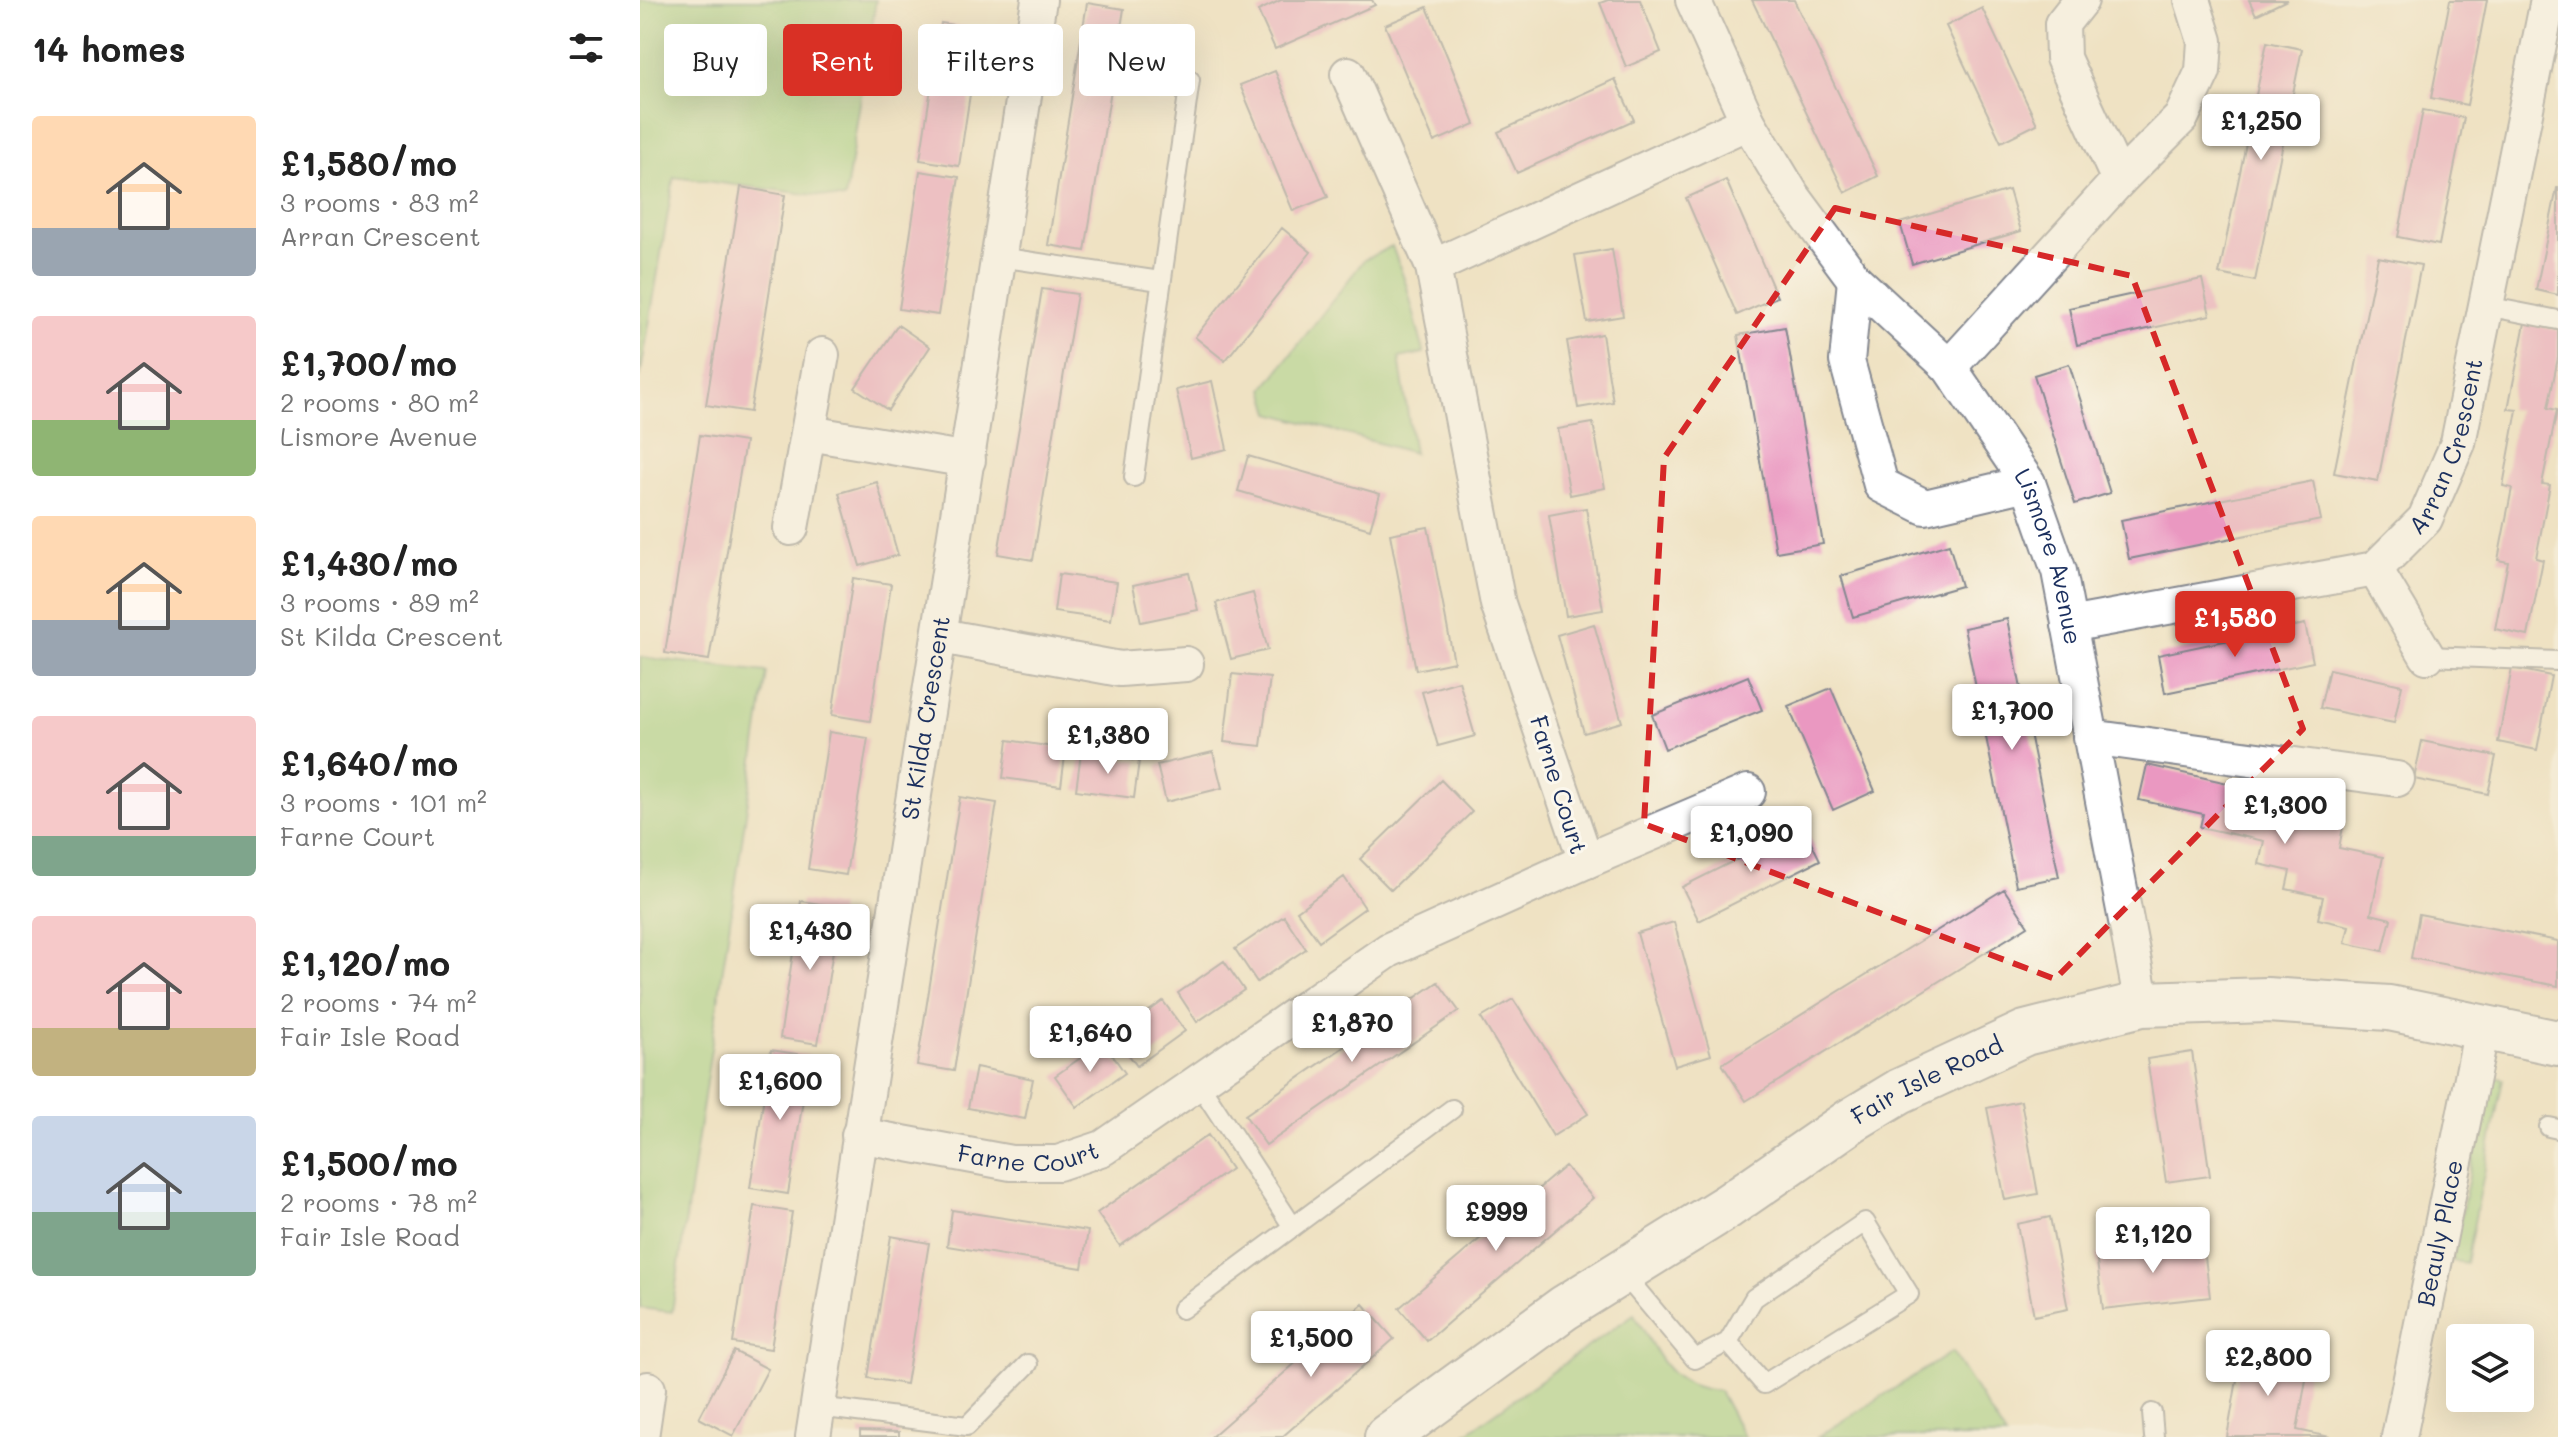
<!DOCTYPE html>
<meta charset="utf-8">
<style>
:root{--surface:#fff;--page:#f2f2f2;--text:#222;--muted:#767676;--accent:#d93025}
body{margin:0;font-family:Mali,sans-serif;background:var(--page);color:var(--text);height:100vh;display:flex;flex-direction:column;font-size:30px;white-space:nowrap}
*{box-sizing:border-box;margin:0}
p{font-size:26px;color:var(--muted)}
.icon{flex:none;width:44px;height:44px;fill:none;stroke:currentColor;stroke-width:2;stroke-linecap:round;stroke-linejoin:round}
.map{position:relative;flex:1;overflow:hidden}
.details{display:flex;flex-direction:column;background:var(--surface);width:640px}
.details>*{flex:none}
.hud{position:absolute;left:24px;top:24px;width:760px;height:72px;display:flex;gap:16px}
.controls{position:absolute;left:1806px;top:1324px;display:grid;gap:16px}
.controls a{display:grid;place-items:center;width:88px;height:88px;border-radius:8px;background:var(--surface);box-shadow:0 8px 32px #0002;font-size:40px}
.price{position:absolute;translate:-50% -68px;padding:0 18px;border-radius:8px;background:#fff;color:#222;font-size:26px;line-height:52px;filter:drop-shadow(0 2px 4px #0008)}
.price::after{content:'';position:absolute;left:50%;top:48px;width:24px;height:18px;margin-left:-12px;background:inherit;clip-path:polygon(0 0,100% 0,50% 100%)}
.price.selected{background:var(--accent);color:#fff}
ul{padding:0;list-style:none}
li{display:flex;align-items:center;gap:24px;height:200px;padding:0 32px}
li span{display:grid;place-items:center;flex:none;width:224px;height:160px;border-radius:8px;color:#555}
li>.icon{margin-inline-start:auto}
span .icon{width:96px;height:96px;fill:#fffc;stroke-width:1}
li b{font-size:34px}
h2{display:flex;justify-content:space-between;align-items:center;height:96px;padding:0 32px;font-size:34px}
.chip{padding:0 28px;border-radius:8px;background:var(--surface);box-shadow:0 8px 32px #0002;font-size:28px;line-height:72px}
.chip.selected{background:var(--accent);color:#fff}
main{display:flex;flex:1;min-height:0}
.map>svg:first-child{display:block}
.green{fill:#9bd080;stroke:#5b806f;stroke-width:2}
.building{fill:#ea98c1}
.lines{fill:none;stroke-linecap:round;stroke-linejoin:round}
.lane-casing{stroke:#858890;stroke-width:22}
.street-casing{stroke:#858890;stroke-width:38}
.secondary-casing{stroke:#858890;stroke-width:48}
.lane{stroke:#fff;stroke-width:18}
.street{stroke:#fff;stroke-width:34}
.secondary{stroke:#fff;stroke-width:44}
.marked{fill:none;stroke:#d62828;stroke-width:6;stroke-dasharray:16 10;stroke-linejoin:round}
.labels{text-anchor:middle;stroke-width:6;stroke-linejoin:round;paint-order:stroke}
.street-label{font-size:24px;fill:#1b2f5e;stroke:#fbf7ec}
</style>
<main>
<section class="details">
<h2>14 homes<svg class="icon" aria-label="filters" viewBox="0 0 24 24"><path d="M4 7h16M4 17h16"/><circle cx="9" cy="7" r="2"/><circle cx="15" cy="17" r="2"/></svg></h2>
<ul>
<li><span style="background:linear-gradient(#ffd9b3 70%,#9aa5b1 0)"><svg class="icon" aria-label="home" viewBox="0 0 24 24"><path d="M3 11l9-7 9 7M6 9v11h12V9"/></svg></span><div><b>£1,580/mo</b><p>3 rooms · 83 m²</p><p>Arran Crescent</p></div></li>
<li><span style="background:linear-gradient(#f6c9c9 65%,#8fb573 0)"><svg class="icon" aria-label="home" viewBox="0 0 24 24"><path d="M3 11l9-7 9 7M6 9v11h12V9"/></svg></span><div><b>£1,700/mo</b><p>2 rooms · 80 m²</p><p>Lismore Avenue</p></div></li>
<li><span style="background:linear-gradient(#ffd9b3 65%,#9aa5b1 0)"><svg class="icon" aria-label="home" viewBox="0 0 24 24"><path d="M3 11l9-7 9 7M6 9v11h12V9"/></svg></span><div><b>£1,430/mo</b><p>3 rooms · 89 m²</p><p>St Kilda Crescent</p></div></li>
<li><span style="background:linear-gradient(#f6c9c9 75%,#7fa58c 0)"><svg class="icon" aria-label="home" viewBox="0 0 24 24"><path d="M3 11l9-7 9 7M6 9v11h12V9"/></svg></span><div><b>£1,640/mo</b><p>3 rooms · 101 m²</p><p>Farne Court</p></div></li>
<li><span style="background:linear-gradient(#f6c9c9 70%,#c2b280 0)"><svg class="icon" aria-label="home" viewBox="0 0 24 24"><path d="M3 11l9-7 9 7M6 9v11h12V9"/></svg></span><div><b>£1,120/mo</b><p>2 rooms · 74 m²</p><p>Fair Isle Road</p></div></li>
<li><span style="background:linear-gradient(#c9d6e8 60%,#7fa58c 0)"><svg class="icon" aria-label="home" viewBox="0 0 24 24"><path d="M3 11l9-7 9 7M6 9v11h12V9"/></svg></span><div><b>£1,500/mo</b><p>2 rooms · 78 m²</p><p>Fair Isle Road</p></div></li>
</ul>
</section>
<div class="map">
<svg width="1918" height="1437" viewBox="0 0 1918 1437">
<rect width="100%" height="100%" fill="#fbf7ec"/>
<filter id="ink" filterUnits="userSpaceOnUse"><feTurbulence type="fractalNoise" baseFrequency=".0125" numOctaves="2"/><feDisplacementMap in="SourceGraphic" scale="16" xChannelSelector="R" yChannelSelector="G"/><feConvolveMatrix kernelMatrix="1 2 1 2 8 2 1 2 1" color-interpolation-filters="sRGB"/></filter>
<filter id="wash" filterUnits="userSpaceOnUse"><feTurbulence type="fractalNoise" baseFrequency=".006" numOctaves="4" result="noise"/><feDisplacementMap in="SourceGraphic" scale="32" xChannelSelector="R" yChannelSelector="G"/><feGaussianBlur stdDeviation="1.8" result="paint"/><feColorMatrix in="noise" values="0 0 0 0 0 0 0 0 0 0 0 0 0 0 0 0 0 1.4 0 .05"/><feComposite in="paint" operator="in"/></filter>
<g filter="url(#wash)">
<rect width="100%" height="100%" fill="#efe2c3"/>
<path class="green" d="M0,0H236L205,199L34,177L0,378Z
M752,246L767,287L784,353L759,358L774,453L631,413L624,389L724,260Z
M0,657L127,672L32,1312L0,1308Z
M1849,1076L1863,1079L1826,1263L1812,1261Z
M994,1314C1021,1357 1024,1385 1079,1391L1104,1437H821Z
M1312,1352L1366,1437H1178Z"/>
<g id="blocks">
<path class="building" d="M641,0H732L735,5L635,49L618,11Z
M968,0H1000L1021,52L986,67L960,3Z
M1112,0H1154L1238,176L1205,193Z
M1609,0H1647L1616,15Z
M1810,0H1847L1827,105L1791,98Z
M447,3L484,9L445,251L408,245Z
M787,7L835,124L794,142L745,25Z
M1342,8L1397,124L1361,142L1306,26Z
M301,23L340,29L319,166L280,160Z
M1627,42L1662,49L1615,281L1579,274Z
M635,71L688,197L653,211L600,85Z
M975,79L994,120L877,173L858,132Z
M1783,110L1824,118L1799,245L1758,237Z
M280,171L319,177L298,315L259,309Z
M1086,180L1137,297L1097,315L1046,198Z
M101,187L145,195L110,412L66,405Z
M1917,188H1918V295L1896,290Z
M1369,190L1381,231L1272,264L1260,223Z
M642,228L671,252L585,361L555,337Z
M972,249L983,316L947,322L935,255Z
M1738,257L1781,265L1738,481L1694,473Z
M1562,279L1570,315L1437,345L1429,308Z
M402,289L437,294L393,560L358,554Z
M1885,323L1918,330V358L1908,408L1917,410L1902,484L1910,485L1896,558L1903,560L1888,636L1855,629L1868,562L1858,560L1872,488L1863,486L1877,410L1868,409Z
M258,325L290,347L248,410L215,388Z
M1145,327L1183,544L1136,552L1098,335Z
M962,334L973,402L938,408L927,341Z
M1429,364L1470,493L1435,504L1394,375Z
M572,381L587,449L551,458L536,390Z
M953,423L965,488L930,495L918,429Z
M60,435L105,442L69,660L25,653Z
M608,456L740,494L730,529L598,491Z
M1673,481L1681,520L1489,559L1481,520Z
M237,482L258,555L220,566L199,493Z
M946,508L963,610L926,616L909,515Z
M788,527L814,662L776,670L750,534Z
M1309,544L1321,586L1213,617L1201,576Z
M549,573L558,610L501,622L493,585Z
M419,574L477,582L471,620L414,612Z
M213,578L251,584L230,721L192,715Z
M613,593L628,650L591,659L576,603Z
M1367,619L1419,877L1376,886L1324,628Z
M954,624L982,722L944,733L917,635Z
M1665,624L1673,662L1525,693L1518,655Z
M1872,668L1911,676L1897,750L1858,742Z
M1689,669L1762,685L1754,723L1680,708Z
M592,674L630,678L621,746L584,742Z
M1108,676L1122,710L1025,749L1012,715Z
M819,681L835,736L798,746L782,692Z
M1191,688L1235,791L1193,810L1148,706Z
M189,732L228,738L206,875L168,869Z
M368,740L426,749L421,786L363,778Z
M1782,741L1856,756L1848,794L1774,779Z
M573,752L582,788L526,802L517,765Z
M441,753L499,761L494,798L436,790Z
M1507,765L1673,802L1670,819L1703,827L1699,848L1743,857L1731,914L1751,919L1743,951L1705,943L1709,926L1678,919L1683,897L1646,889L1650,871L1619,864L1624,841L1560,827L1563,814L1499,800Z
M801,780L832,812L751,890L720,859Z
M320,797L357,803L314,1071L277,1065Z
M1163,826L1180,860L1059,921L1042,887Z
M704,877L725,908L679,941L657,911Z
M1364,889L1388,926L1106,1101L1082,1064Z
M161,901L200,907L178,1044L140,1038Z
M1779,914L1918,941V986L1771,958Z
M644,916L666,949L617,982L595,949Z
M1034,922L1071,1055L1035,1066L997,933Z
M584,961L604,990L557,1022L538,993Z
M798,982L819,1011L626,1145L605,1115Z
M873,999L948,1114L913,1136L841,1018Z
M523,1001L545,1031L497,1066L475,1036Z
M463,1042L485,1073L437,1107L415,1076Z
M131,1050L170,1056L148,1194L110,1188Z
M1552,1052L1570,1176L1526,1182L1507,1059Z
M336,1067L393,1079L385,1119L328,1108Z
M1381,1101L1398,1194L1365,1200L1347,1108Z
M568,1135L591,1169L480,1246L457,1213Z
M925,1166L953,1198L787,1341L759,1308Z
M114,1206L152,1212L131,1349L93,1343Z
M312,1210L448,1231L442,1268L307,1246Z
M1410,1217L1428,1309L1394,1316L1377,1224Z
M251,1236L289,1243L266,1384L228,1378Z
M1563,1241L1570,1297L1463,1309L1456,1254Z
M723,1304L754,1339L642,1437H571Z
M94,1351L128,1369L93,1436L59,1418Z
M1602,1351L1669,1363L1657,1430L1690,1437H1587Z
M220,1431L259,1432V1437H220Z"/>
</g>
</g>
<g filter="url(#ink)">
<use href="#blocks" fill-opacity="0" stroke="#858890" stroke-width="2"/>
<g class="lines">
<defs>
<path id="lane" d="M359,257L520,281
M1846,306L1918,320
M494,477L550,80
M1787,656L1918,661
M558,1082L653,1227
M1909,1127L1918,1129
M981,1271L1055,1359L1088,1342L1114,1298L1225,1222L1269,1294L1124,1384L1088,1342
M542,1309L812,1109
M178,1407L327,1426L388,1364
M1512,1413L1514,1437"/>
<g id="street">
<path id="s1" d="M1053,0L1108,122L1152,195L1215,280L1309,367L1388,483L1419,571L1502,1004"/>
<path d="M1441,0L1422,24L1423,58L1479,180"/>
<path d="M793,267L1108,122"/>
<path d="M1215,280L1207,361L1241,485L1285,507L1388,483"/>
<path d="M1309,367L1479,180L1541,118L1563,71L1565,41L1552,0"/>
<path d="M169,433L328,460"/>
<path d="M151,528L182,355"/>
<path d="M1735,569L1787,656"/>
<path id="s2" d="M1429,625L1735,569L1785,519L1818,443L1908,0"/>
<path d="M301,636L480,669L546,664"/>
<path d="M1450,737L1757,779"/>
<path d="M946,861L1108,792"/>
<path id="s3" d="M219,1135L371,1163H418L463,1148L749,950L946,861L858,604L793,267L708,74"/>
<path d="M1,1437L8,1389"/>
<path id="s4" d="M173,1437L399,0"/>
<path id="s5" d="M1759,1437L1842,1028"/>
</g>
<g id="secondary">
<path id="s6" d="M747,1437L924,1308L1088,1206L1212,1120L1260,1091L1385,1033L1502,1004L1627,1000L1749,1008L1918,1043"/>
</g>
</defs>
<use href="#lane" class="lane-casing"/>
<use href="#street" class="street-casing"/>
<use href="#secondary" class="secondary-casing"/>
<use href="#lane" class="lane"/>
<use href="#street" class="street"/>
<use href="#secondary" class="secondary"/>
</g>
</g>
<path d="M0 0H1918V1437H0ZM1195,208L1492,276L1663,729L1415,979L1004,824L1024,458Z" fill="#efe2c3" fill-opacity=".55" fill-rule="evenodd"/>
<path class="marked" d="M1195,208L1492,276L1663,729L1415,979L1004,824L1024,458Z"/>
<g class="labels">
<g class="street-label">
<text dy="8" stroke="none"><textPath href="#s2" startOffset="458">Arran Crescent</textPath></text>
<text dy="8" stroke="none"><textPath href="#s1" startOffset="670">Lismore Avenue</textPath></text>
<text dy="8" stroke="none"><textPath href="#s4" startOffset="728">St Kilda Crescent</textPath></text>
<text transform="translate(918 785) rotate(73)" y="8">Farne Court</text>
<text dy="8" stroke="none"><textPath href="#s6" startOffset="648">Fair Isle Road</textPath></text>
<text dy="8" stroke="none"><textPath href="#s3" startOffset="172">Farne Court</textPath></text>
<text dy="8" stroke="none"><textPath href="#s5" startOffset="208">Beauly Place</textPath></text>
</g>
</g>
</svg>
<div class="controls">
<a><svg class="icon" aria-label="layers" viewBox="0 0 24 24"><path d="M12 4l9 5-9 5-9-5zM3 14l9 5 9-5"/></svg></a>
</div>
<b class="price" style="left:1621px;top:162px">£1,250</b>
<b class="price selected" style="left:1595px;top:659px">£1,580</b>
<b class="price" style="left:1372px;top:752px">£1,700</b>
<b class="price" style="left:468px;top:776px">£1,380</b>
<b class="price" style="left:1645px;top:846px">£1,300</b>
<b class="price" style="left:1111px;top:874px">£1,090</b>
<b class="price" style="left:170px;top:972px">£1,430</b>
<b class="price" style="left:712px;top:1064px">£1,870</b>
<b class="price" style="left:450px;top:1074px">£1,640</b>
<b class="price" style="left:140px;top:1122px">£1,600</b>
<b class="price" style="left:856px;top:1253px">£999</b>
<b class="price" style="left:1513px;top:1275px">£1,120</b>
<b class="price" style="left:671px;top:1379px">£1,500</b>
<b class="price" style="left:1628px;top:1398px">£2,800</b>
<div class="hud">
<a class="chip">Buy</a>
<a class="chip selected">Rent</a>
<a class="chip">Filters</a>
<a class="chip">New</a>
</div>
</div>
</main>
